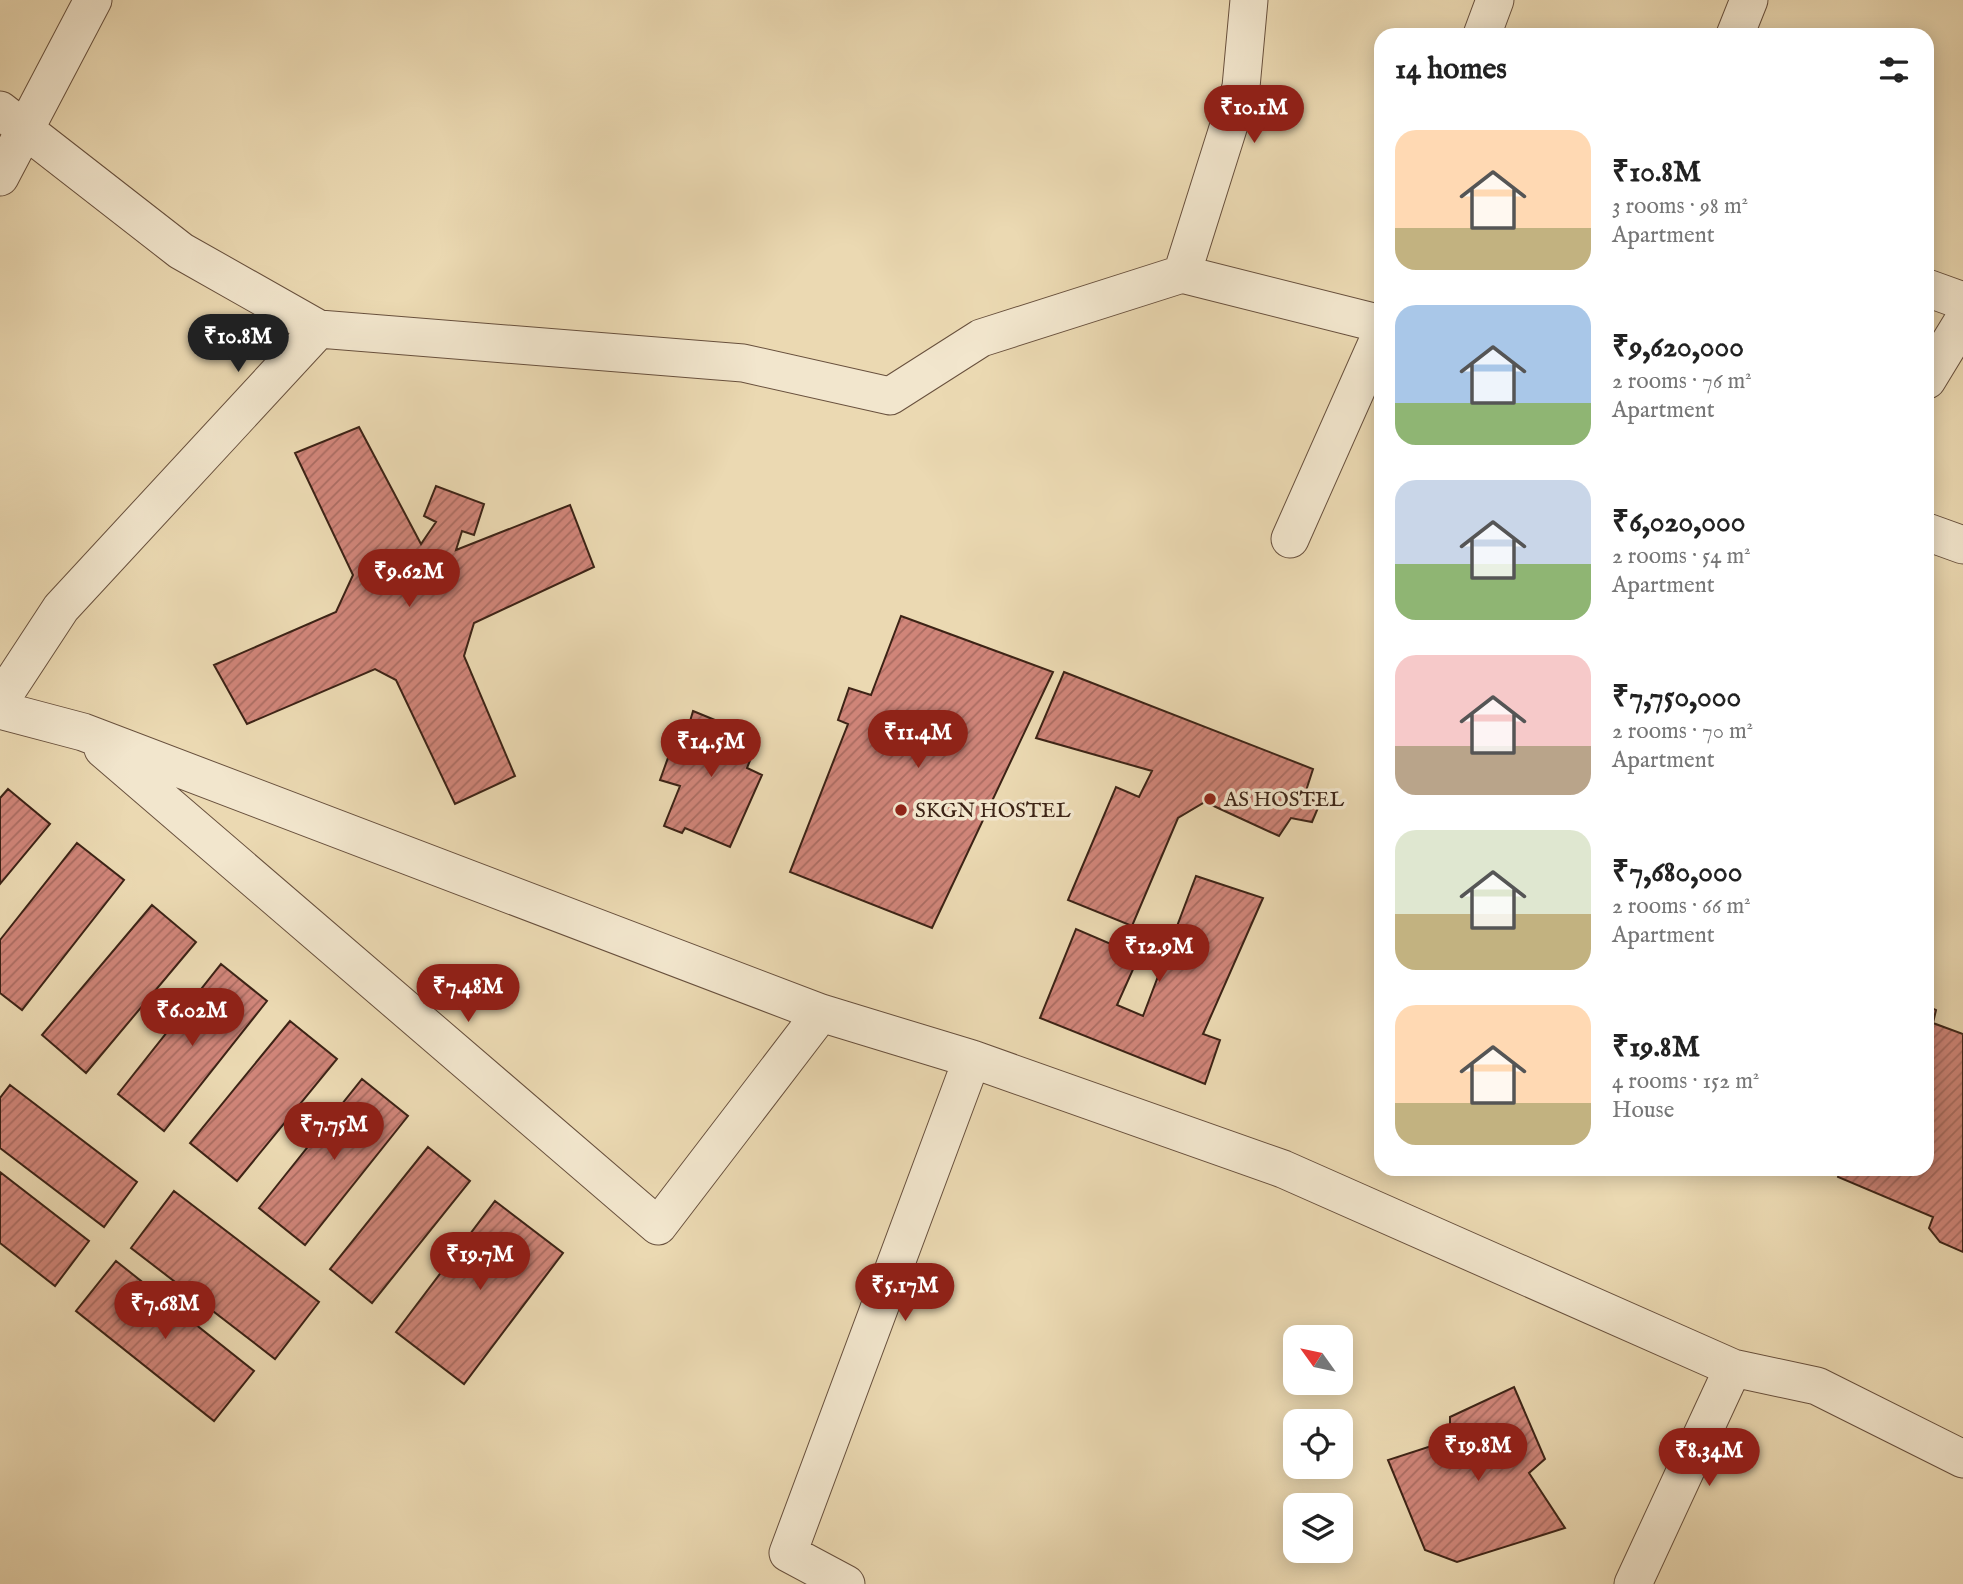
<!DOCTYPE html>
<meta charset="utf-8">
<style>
:root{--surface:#fff;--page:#f6f6f6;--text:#222;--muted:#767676;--accent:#8f2418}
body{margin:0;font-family:"IM FELL English",serif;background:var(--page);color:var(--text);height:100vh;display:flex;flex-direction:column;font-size:26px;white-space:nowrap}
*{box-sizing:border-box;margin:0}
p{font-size:23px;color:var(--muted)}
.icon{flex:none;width:38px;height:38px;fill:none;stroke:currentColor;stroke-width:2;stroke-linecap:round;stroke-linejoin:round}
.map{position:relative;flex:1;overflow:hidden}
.details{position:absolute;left:1374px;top:28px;width:560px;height:1148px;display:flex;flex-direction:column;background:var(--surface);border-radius:21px;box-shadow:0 4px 18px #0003}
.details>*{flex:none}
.needle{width:46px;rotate:303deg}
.fabs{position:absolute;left:1283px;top:1325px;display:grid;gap:14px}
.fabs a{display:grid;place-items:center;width:70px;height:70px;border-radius:14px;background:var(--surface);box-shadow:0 4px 18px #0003;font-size:35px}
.price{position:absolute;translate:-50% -60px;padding:0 16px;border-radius:24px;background:var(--accent);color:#fff;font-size:23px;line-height:46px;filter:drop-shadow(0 2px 4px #0008)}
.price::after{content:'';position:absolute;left:50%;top:42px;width:21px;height:16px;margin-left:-10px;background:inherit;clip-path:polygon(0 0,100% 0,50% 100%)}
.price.selected{background:#222;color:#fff}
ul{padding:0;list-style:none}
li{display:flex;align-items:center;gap:21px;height:175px;padding:0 21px}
li span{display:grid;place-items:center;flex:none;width:196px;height:140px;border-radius:21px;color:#555}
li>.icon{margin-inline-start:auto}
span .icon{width:84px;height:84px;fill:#fffc;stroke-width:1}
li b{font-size:30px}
h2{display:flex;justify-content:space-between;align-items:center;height:84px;padding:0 21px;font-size:30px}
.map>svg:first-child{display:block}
.building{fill:url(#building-hatch);stroke:#3c2316;stroke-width:2}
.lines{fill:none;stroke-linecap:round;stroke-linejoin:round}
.minor-casing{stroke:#68503d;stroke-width:39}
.minor{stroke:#f2e6cd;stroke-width:37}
.poi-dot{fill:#8f2418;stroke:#f2e6cd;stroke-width:2.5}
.labels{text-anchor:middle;stroke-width:7;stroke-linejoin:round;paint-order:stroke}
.poi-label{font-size:21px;fill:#3c2316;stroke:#f2e6cd;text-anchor:start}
</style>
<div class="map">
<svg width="1963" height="1584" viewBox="0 0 1963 1584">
<defs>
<pattern id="building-hatch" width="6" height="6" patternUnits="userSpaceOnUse" patternTransform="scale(1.75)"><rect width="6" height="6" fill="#d08579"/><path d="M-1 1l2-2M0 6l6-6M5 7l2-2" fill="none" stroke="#aa6c62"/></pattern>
</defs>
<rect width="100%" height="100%" fill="#ebd9b2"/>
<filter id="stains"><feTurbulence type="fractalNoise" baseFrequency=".00286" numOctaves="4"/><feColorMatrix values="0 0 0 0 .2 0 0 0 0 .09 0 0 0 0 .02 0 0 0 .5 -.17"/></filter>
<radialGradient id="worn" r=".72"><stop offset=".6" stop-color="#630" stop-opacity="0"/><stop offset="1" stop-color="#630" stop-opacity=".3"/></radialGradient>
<path class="building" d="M359,427L421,544L436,522L424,516L436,486L484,504L474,535L462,531L456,550L570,505L594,567L474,623L464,656L515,776L455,804L396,680L375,669L247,724L214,665L336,612L353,575L295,453Z
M901,616L1053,672L932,928L790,872L848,724L838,720L849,688L871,695Z
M1064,672L1313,769L1304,797L1320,803L1312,822L1291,818L1279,836L1205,802L1178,818L1132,926L1068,900L1116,787L1139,797L1152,771L1036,738Z
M693,711L759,738L747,768L762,775L730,847L685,828L682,833L664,826L680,786L660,780L674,741L684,742Z
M8,789L50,824L0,884V798Z
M77,843L124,880L22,1010L0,993V940Z
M1196,876L1263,898L1203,1034L1220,1040L1205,1084L1040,1018L1076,929L1139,956L1117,1005L1143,1016Z
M152,905L196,942L86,1073L42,1035Z
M221,964L267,1001L164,1131L118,1094Z
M1927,1006L1936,1010L1933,1023L1963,1034V1252L1940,1242L1929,1228L1933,1217L1838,1177L1840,1169H1927Z
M290,1021L337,1059L237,1181L190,1143Z
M362,1079L408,1116L305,1245L259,1208Z
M10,1085L137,1182L104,1227L0,1148V1098Z
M428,1147L470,1181L372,1303L330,1269Z
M0,1172L89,1241L55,1286L0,1243Z
M174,1191L319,1302L275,1359L131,1248Z
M495,1201L563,1253L464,1384L396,1332Z
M116,1261L254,1371L214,1421L76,1311Z
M1514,1387L1545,1459L1529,1473L1565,1528L1457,1562L1425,1550L1388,1460L1450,1440V1417Z"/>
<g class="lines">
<defs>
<path id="minor" d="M1482,35L1495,0
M1735,35L1749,0
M0,110L181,251L319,329L61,608L0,701
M0,177L93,0
M1182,274L1241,87L1249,0
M1927,288L1963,301
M319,329L743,363L890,396L981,338L1182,274L1381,324
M1927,380L1963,321
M1927,532L1963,545
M1290,539L1381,334
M0,710L83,732L821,1013L972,1059L1283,1169L1733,1368L1817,1386L1963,1459
M103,749L658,1226L821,1013
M846,1584L788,1553L972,1059
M1633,1584L1733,1368"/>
</defs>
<use href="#minor" class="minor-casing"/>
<use href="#minor" class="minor"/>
</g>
<g class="poi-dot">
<circle cx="1210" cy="799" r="7"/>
<circle cx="901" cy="810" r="7"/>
</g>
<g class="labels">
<g class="poi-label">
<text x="1224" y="806">AS HOSTEL</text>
<text x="915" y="817">SKGN HOSTEL</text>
</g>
</g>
<rect width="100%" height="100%" filter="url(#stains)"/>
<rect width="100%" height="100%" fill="url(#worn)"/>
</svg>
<div class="fabs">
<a><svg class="needle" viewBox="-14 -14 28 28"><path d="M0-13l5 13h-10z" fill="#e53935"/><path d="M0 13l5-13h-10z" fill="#767676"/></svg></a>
<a><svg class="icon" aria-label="locate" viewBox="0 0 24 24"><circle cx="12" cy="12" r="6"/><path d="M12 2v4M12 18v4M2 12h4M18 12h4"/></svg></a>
<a><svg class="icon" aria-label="layers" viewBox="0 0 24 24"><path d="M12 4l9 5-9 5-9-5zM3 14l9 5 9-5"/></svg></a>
</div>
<b class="price" style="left:1254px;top:145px">₹10.1M</b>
<b class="price selected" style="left:238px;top:374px">₹10.8M</b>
<b class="price" style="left:409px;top:609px">₹9.62M</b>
<b class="price" style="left:918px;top:770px">₹11.4M</b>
<b class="price" style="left:711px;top:779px">₹14.5M</b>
<b class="price" style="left:1159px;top:984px">₹12.9M</b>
<b class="price" style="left:468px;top:1024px">₹7.48M</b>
<b class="price" style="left:192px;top:1048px">₹6.02M</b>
<b class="price" style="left:334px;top:1162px">₹7.75M</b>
<b class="price" style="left:480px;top:1292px">₹19.7M</b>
<b class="price" style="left:905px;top:1323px">₹5.17M</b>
<b class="price" style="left:165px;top:1341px">₹7.68M</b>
<b class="price" style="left:1478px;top:1483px">₹19.8M</b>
<b class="price" style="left:1709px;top:1488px">₹8.34M</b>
<section class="details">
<h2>14 homes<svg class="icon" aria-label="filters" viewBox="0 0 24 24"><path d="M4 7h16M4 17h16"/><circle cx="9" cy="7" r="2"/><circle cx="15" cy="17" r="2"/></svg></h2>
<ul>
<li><span style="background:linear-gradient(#ffd9b3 70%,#c2b280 0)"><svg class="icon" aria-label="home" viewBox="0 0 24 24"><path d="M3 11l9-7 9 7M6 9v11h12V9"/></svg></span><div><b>₹10.8M</b><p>3 rooms · 98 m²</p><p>Apartment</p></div></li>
<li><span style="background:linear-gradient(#a9c7e8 70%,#8fb573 0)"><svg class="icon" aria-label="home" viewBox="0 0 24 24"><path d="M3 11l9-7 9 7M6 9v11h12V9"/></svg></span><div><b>₹9,620,000</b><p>2 rooms · 76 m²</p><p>Apartment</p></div></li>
<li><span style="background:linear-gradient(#c9d6e8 60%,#8fb573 0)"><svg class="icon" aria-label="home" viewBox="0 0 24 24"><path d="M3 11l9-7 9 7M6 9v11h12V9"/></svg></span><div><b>₹6,020,000</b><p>2 rooms · 54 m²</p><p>Apartment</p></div></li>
<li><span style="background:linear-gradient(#f6c9c9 65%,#b9a48a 0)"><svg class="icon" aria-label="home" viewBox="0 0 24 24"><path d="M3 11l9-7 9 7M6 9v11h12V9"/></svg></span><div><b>₹7,750,000</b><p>2 rooms · 70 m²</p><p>Apartment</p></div></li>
<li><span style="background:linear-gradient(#dfe7d0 60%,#c2b280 0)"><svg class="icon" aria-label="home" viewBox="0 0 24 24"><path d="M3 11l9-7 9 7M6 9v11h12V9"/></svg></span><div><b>₹7,680,000</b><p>2 rooms · 66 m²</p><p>Apartment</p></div></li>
<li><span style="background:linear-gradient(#ffd9b3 70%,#c2b280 0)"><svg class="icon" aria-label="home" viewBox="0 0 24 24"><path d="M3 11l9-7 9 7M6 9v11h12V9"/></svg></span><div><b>₹19.8M</b><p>4 rooms · 152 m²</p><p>House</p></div></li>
</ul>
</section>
</div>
